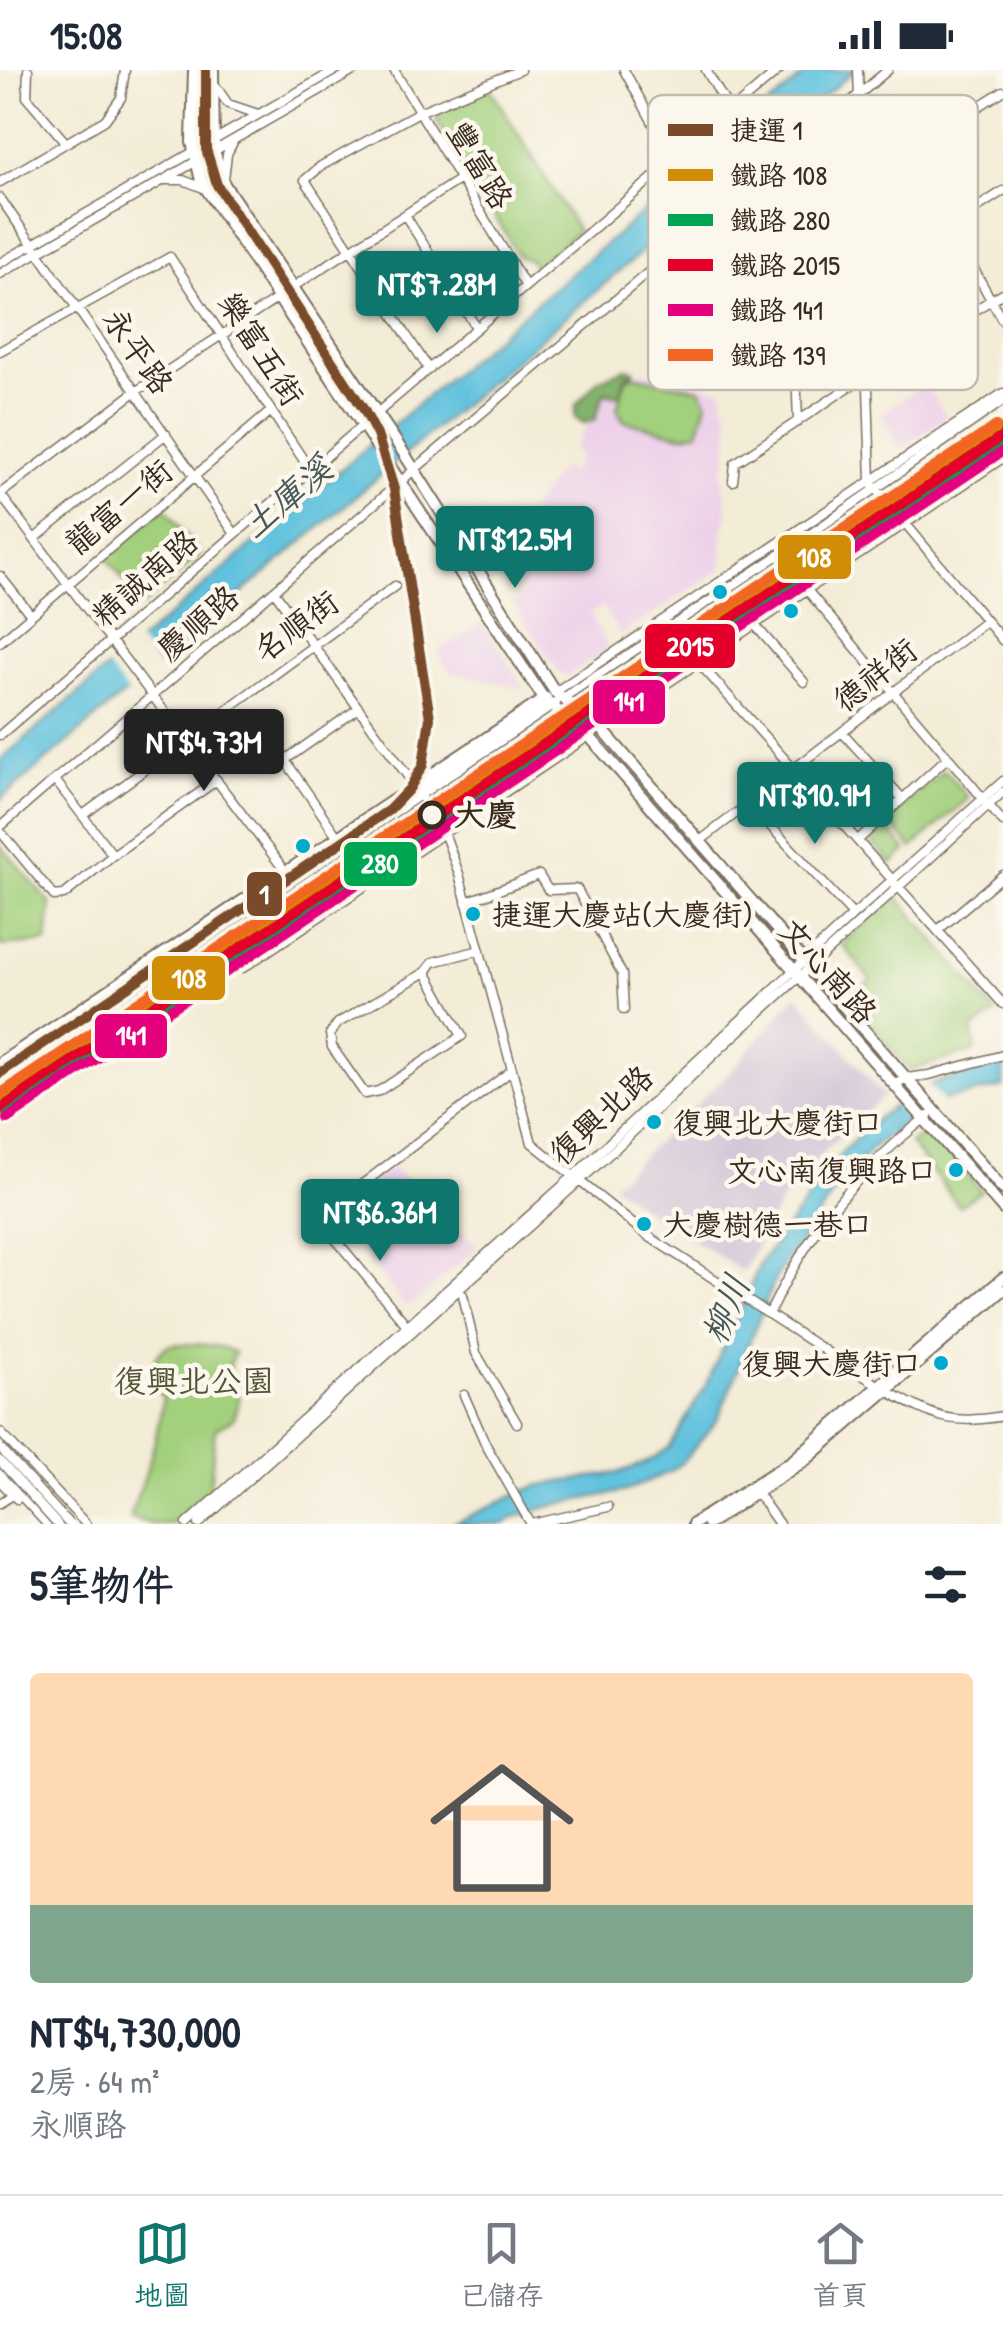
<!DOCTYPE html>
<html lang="zh-TW">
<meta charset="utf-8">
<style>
:root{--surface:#fff;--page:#f2f2f3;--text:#1f2937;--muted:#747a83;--line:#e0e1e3;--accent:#0f766e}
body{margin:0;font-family:"Patrick Hand","LXGW WenKai TC",sans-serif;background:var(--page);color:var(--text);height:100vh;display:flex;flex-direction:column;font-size:38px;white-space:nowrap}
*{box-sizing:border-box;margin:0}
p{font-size:32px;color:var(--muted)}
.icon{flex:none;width:55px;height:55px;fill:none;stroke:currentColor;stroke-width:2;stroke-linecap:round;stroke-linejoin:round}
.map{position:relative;height:1454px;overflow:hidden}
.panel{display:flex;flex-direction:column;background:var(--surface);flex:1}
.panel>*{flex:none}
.price{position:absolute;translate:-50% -85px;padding:0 22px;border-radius:10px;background:var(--accent);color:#fff;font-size:32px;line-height:65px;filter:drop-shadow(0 2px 5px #0008)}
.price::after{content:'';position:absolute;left:50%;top:60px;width:30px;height:22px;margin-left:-15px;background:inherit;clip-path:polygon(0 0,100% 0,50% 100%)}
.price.selected{background:#222;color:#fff}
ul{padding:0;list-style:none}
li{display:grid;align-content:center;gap:20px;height:530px;padding:0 30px}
li span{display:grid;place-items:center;height:310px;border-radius:10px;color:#555}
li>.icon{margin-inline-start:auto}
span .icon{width:180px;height:180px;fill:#fffc;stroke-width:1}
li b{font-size:42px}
h2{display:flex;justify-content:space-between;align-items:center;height:120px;padding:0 30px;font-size:42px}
.status{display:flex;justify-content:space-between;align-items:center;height:70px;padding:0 50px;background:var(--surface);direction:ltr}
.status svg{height:28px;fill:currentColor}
.tab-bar{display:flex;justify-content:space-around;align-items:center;height:140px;border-top:2px solid var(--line);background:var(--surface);font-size:28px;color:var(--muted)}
.tab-bar a{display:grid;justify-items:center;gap:5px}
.tab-bar .selected{color:var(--accent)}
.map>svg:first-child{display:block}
.built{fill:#edd1e9}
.industrial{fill:#ccbfd4}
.green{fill:#a3d07d;stroke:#6f7d4e;stroke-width:2.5}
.forest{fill:#82b26c;stroke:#5e6e45;stroke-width:2.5}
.water{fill:#60c2de;stroke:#4e767e;stroke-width:2.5}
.pier{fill:#f3ecd7}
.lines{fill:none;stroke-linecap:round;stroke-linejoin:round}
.minor-casing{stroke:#7b6e5f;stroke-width:11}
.major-casing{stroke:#7b6e5f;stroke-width:14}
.minor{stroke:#fff;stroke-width:8}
.major{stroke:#fff;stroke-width:10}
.minor-bridge-casing{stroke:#7b6e5f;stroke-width:11;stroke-linecap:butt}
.minor-bridge{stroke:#fff;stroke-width:8}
.rail-1-casing{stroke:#fbf7ec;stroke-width:18}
.rail-2-casing{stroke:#fbf7ec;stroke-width:18}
.rail-3-casing{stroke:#fbf7ec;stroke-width:18}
.rail-4-casing{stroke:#fbf7ec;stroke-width:18}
.rail-5-casing{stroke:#fbf7ec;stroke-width:18}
.rail-1{stroke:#d18d06;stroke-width:10}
.rail-2{stroke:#00a651;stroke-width:10}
.rail-3{stroke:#e4002b;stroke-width:10}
.rail-4{stroke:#e5007d;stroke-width:10}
.rail-5{stroke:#f26522;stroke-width:10}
.metro-1-casing{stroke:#fbf7ec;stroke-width:18}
.metro-1{stroke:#7a4b2a;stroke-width:10}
.bus-dot{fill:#00a9ce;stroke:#fbf7ec;stroke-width:4}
.stop-dot{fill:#fbf7ec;stroke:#3b2a1e;stroke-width:5}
.labels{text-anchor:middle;stroke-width:9;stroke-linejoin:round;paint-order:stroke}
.bus-label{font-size:30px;fill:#3b2a1e;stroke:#fbf7ec;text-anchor:start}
.street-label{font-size:32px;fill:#3b2a1e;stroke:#fbf7ec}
.stop-label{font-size:32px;font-weight:bold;fill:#3b2a1e;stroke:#fbf7ec;text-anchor:start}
.park-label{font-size:32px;fill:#555436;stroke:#fbf7ec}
.water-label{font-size:35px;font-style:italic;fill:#465858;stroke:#fbf7ec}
.key{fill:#fbf7ec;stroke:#c1baae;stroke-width:2.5}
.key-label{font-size:28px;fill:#3b2a1e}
.line-badge{stroke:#fbf7ec;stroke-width:4}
.badge-label{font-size:28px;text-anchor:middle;font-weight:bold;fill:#fff}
</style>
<div class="status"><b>15:08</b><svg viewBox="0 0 49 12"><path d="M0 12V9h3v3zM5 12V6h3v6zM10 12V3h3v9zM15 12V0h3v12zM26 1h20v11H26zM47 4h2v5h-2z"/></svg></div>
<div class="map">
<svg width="1003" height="1454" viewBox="0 0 1003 1454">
<rect width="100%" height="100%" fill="#fbf7ec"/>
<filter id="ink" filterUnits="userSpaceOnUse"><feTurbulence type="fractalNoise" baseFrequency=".01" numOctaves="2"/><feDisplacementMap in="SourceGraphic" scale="20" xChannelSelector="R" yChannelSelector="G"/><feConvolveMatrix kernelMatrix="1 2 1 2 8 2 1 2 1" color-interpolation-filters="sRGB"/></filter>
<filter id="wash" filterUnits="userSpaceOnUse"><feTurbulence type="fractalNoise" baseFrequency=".0048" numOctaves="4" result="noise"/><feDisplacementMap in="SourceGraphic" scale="40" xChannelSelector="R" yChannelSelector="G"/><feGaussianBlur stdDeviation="2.25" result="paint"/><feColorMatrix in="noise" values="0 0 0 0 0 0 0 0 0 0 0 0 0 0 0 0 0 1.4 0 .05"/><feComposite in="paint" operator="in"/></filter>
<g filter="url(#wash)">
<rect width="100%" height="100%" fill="#f3ecd7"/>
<path class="built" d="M625,298L723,320L724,338L729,341V364L727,393L722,397L728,446L723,462L721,499L620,566L603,536L590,543L609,579L568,606L559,603L513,533L521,524L515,502L489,463L505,453L533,445L530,440L562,397L571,403L581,386L574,379L587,356L579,349L609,307Z
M925,314L947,347L900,379L881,343Z
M482,553L510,595L524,619L452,602L443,591L438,581Z
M392,1097L477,1177L413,1235L404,1234L334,1148V1143Z"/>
<path class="industrial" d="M797,924L884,1026L823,1082L780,1133L743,1202L636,1133L613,1114L732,1000Z"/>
<path class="green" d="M490,18L578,161L535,197L530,190L519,186L436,50L439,45L436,40Z
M632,305L700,319L707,332L698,362L682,365L624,351L617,339L625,311Z
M165,437L200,485L142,535L106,487Z
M552,643L557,646L431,732L441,716Z
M944,700L969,728L912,778L888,750Z
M885,755L906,780L892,794L870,770Z
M0,775L51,834L47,872L0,876Z
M896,825L996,943L972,960L976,975L974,981L910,1000L849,931L871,910L842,874Z
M928,1060L981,1121L959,1136L910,1073Z
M177,1274C197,1275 217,1272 235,1283C222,1300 234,1313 239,1329L234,1348L215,1359L210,1418L171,1454H152L131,1448C133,1433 139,1424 144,1409C153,1383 159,1355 163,1327L156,1319V1286L167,1276Z"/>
<path class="forest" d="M626,298L634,301L632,305H626L620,326L604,323L595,350L584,353L575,348L576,335L598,310Z"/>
<path class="water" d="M810,0H855L0,730V690Z
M1003,994V1017L930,1033L873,1077L833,1124L777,1205L717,1350L683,1391L671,1401L626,1421L558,1434L517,1446L503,1454H452L536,1416L618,1403L645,1393L669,1378L707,1313L761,1192L844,1080L879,1047L913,1023L937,1012Z"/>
<path class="pier" d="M135,567L161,599L129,625L105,594Z
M926,1012L945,1033L909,1051L893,1031Z"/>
</g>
<g filter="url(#ink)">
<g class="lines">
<defs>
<path id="minor" d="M28,0L27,27L66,73
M394,0L525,215
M624,0L673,89
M706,0L730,41
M858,0L871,412L1003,571
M215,15L228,34L258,44
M763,106L791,165L798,352
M224,109L227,84L234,70
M167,110H183L206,119
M862,110L1003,21
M0,112L105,50L121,28L125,0
M0,128L235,464
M405,145L476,257
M949,155L1003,251
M0,193L336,0
M0,204L355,0
M865,210L1003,121
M293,217L460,109
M0,281L170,187L310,400
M656,289L791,165
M742,297L795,275
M428,298L305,110L321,96L419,42L520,0
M733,411L735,393L867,305L1003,223
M0,424L285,801
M0,424L135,322L278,228
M34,469L166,364
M0,506L31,545
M806,519L1003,752
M274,521L414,715L444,762L459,804L532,1073L648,1166L887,1321C933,1346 949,1356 1003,1346
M755,555L804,612
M0,572L271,341
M699,593L1003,934
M555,622L1003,323
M563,628L800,471L1003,331
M842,662L901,727
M0,665L779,0
M749,733L853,845
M83,745L395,516
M0,757L414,400L888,0
M0,761L54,826L64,825L113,785L55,710
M337,766L285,690L359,638
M858,770L948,687
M700,771L986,551
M362,778L367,775
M113,785L217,710
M466,832L539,805L548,820L577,819L622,904L624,940
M938,860L1003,805
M243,898L1003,388
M426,902L338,953L330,964L332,977L365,1024L379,1021L462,966L426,902L433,892L480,880
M896,1014L906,1008L929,1005L1003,985
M463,1225L476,1283L517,1353
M770,1242C808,1162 858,1100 928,1046
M409,1258L318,1148L511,1001
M464,1325L486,1375L531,1454
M0,1362L86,1454
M0,1403L47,1454
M0,1411L17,1429
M751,1421L757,1423L779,1454
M0,1433L17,1422
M187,1454L580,1100L853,845L1003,711
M199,1454L616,1078L723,976L1003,722
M532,1454L608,1437"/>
<path id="major" d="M194,0L192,72L201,111L544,629L589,666L1003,1139
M213,0L214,80L224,114L405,385L555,622L601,658L1003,1119
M0,993L546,628
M0,1007L555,633
M693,1454L792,1391L1003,1208
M708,1454L807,1389L1003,1220"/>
</defs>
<use href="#minor" class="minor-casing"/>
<use href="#major" class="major-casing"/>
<use href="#minor" class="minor"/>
<use href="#major" class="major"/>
<defs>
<path id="minor-bridge" d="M0,1378L69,1454
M0,1391L57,1454"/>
</defs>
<use href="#minor-bridge" class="minor-bridge-casing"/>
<use href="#minor-bridge" class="minor-bridge"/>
<defs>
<path id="rail-1" d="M0,1035L1003,360"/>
<path id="rail-2" d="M7,1045L1003,375"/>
<path id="rail-3" d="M0,1039L1003,366"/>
<path id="rail-4" d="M7,1049L1003,381"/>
<path id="rail-5" d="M0,1024L996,356"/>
</defs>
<use href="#rail-1" class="rail-1-casing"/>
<use href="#rail-2" class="rail-2-casing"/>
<use href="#rail-3" class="rail-3-casing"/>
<use href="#rail-4" class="rail-4-casing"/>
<use href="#rail-5" class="rail-5-casing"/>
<use href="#rail-1" class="rail-1"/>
<use href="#rail-2" class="rail-2"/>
<use href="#rail-3" class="rail-3"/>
<use href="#rail-4" class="rail-4"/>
<use href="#rail-5" class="rail-5"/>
<defs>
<path id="metro-1" d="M0,1003L389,740L409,719L423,695L430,648L394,419L377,365L364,340L217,115L206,79V0"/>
</defs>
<use href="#metro-1" class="metro-1-casing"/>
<use href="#metro-1" class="metro-1"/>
</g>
</g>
<g class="bus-dot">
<circle cx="720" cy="522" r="9"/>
<circle cx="791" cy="541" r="9"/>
<circle cx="303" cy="776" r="9"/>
<circle cx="473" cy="844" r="9"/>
<circle cx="654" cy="1052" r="9"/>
<circle cx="956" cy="1100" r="9"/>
<circle cx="644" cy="1154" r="9"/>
<circle cx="941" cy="1293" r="9"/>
</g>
<circle class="stop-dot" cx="432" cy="745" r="12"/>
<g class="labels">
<g class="bus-label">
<text x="492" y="855">捷運大慶站(大慶街)</text>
<text x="673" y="1063">復興北大慶街口</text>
<text x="937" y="1111" text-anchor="end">文心南復興路口</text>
<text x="663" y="1165">大慶樹德一巷口</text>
<text x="922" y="1304" text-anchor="end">復興大慶街口</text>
</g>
<g class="street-label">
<text transform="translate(480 95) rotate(59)" y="11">豐富路</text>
<text transform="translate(261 279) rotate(57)" y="11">樂富五街</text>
<text transform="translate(138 281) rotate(55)" y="11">永平路</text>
<text transform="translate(119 437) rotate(-40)" y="11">龍富一街</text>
<text transform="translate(145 508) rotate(-41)" y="11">精誠南路</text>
<text transform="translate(198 553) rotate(-41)" y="11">慶順路</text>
<text transform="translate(296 556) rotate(-36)" y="11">名順街</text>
<text transform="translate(875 605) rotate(-38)" y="11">德祥街</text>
<text transform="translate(828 901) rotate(48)" y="11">文心南路</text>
<text transform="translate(601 1045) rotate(-43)" y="11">復興北路</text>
</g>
<g class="stop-label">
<text x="454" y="756">大慶</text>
</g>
<g class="park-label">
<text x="194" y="1322">復興北公園</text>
</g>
<g class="water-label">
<text transform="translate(287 427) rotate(-40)" y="12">土庫溪</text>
<text transform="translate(726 1239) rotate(-67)" y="12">柳川</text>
</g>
</g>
<rect x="648" y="25" width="330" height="295" rx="15" class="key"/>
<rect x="668" y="54" width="45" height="12" fill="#7a4b2a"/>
<rect x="668" y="99" width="45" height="12" fill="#d18d06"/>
<rect x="668" y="144" width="45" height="12" fill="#00a651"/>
<rect x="668" y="189" width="45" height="12" fill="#e4002b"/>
<rect x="668" y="234" width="45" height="12" fill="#e5007d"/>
<rect x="668" y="279" width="45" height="12" fill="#f26522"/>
<g class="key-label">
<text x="730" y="70">捷運 1</text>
<text x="730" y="115">鐵路 108</text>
<text x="730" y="160">鐵路 280</text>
<text x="730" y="205">鐵路 2015</text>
<text x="730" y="250">鐵路 141</text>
<text x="730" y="295">鐵路 139</text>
</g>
<g class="line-badge">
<rect x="776" y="463" width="77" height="48" rx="10" fill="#d18d06"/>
<rect x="643" y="552" width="94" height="48" rx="10" fill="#e4002b"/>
<rect x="591" y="608" width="76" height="48" rx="10" fill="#e5007d"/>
<rect x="342" y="770" width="77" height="48" rx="10" fill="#00a651"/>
<rect x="245" y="800" width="39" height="48" rx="10" fill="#7a4b2a"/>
<rect x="150" y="884" width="77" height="48" rx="10" fill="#d18d06"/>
<rect x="93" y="942" width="76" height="48" rx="10" fill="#e5007d"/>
</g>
<g class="badge-label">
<text x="814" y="497">108</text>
<text x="690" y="586">2015</text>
<text x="629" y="641">141</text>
<text x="380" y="803">280</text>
<text x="264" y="834">1</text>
<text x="189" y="918">108</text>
<text x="131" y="975">141</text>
</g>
</svg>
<b class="price" style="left:437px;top:266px">NT$7.28M</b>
<b class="price" style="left:515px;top:521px">NT$12.5M</b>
<b class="price selected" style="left:204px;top:724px">NT$4.73M</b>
<b class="price" style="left:815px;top:777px">NT$10.9M</b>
<b class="price" style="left:380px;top:1194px">NT$6.36M</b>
</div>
<section class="panel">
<h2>5筆物件<svg class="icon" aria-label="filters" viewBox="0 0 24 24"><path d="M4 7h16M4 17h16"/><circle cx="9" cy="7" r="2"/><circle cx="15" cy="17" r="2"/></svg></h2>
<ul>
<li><span style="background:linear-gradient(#ffd9b3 75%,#7fa58c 0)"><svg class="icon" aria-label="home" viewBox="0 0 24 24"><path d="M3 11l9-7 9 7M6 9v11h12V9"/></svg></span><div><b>NT$4,730,000</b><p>2房 · 64 m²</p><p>永順路</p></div></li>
</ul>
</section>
<nav class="tab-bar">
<a class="selected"><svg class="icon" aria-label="map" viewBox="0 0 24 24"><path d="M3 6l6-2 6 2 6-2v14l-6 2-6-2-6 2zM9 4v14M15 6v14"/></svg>地圖</a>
<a><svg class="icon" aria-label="saved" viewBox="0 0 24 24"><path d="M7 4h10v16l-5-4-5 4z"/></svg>已儲存</a>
<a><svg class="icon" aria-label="home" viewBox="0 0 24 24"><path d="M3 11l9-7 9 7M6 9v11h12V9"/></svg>首頁</a>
</nav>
